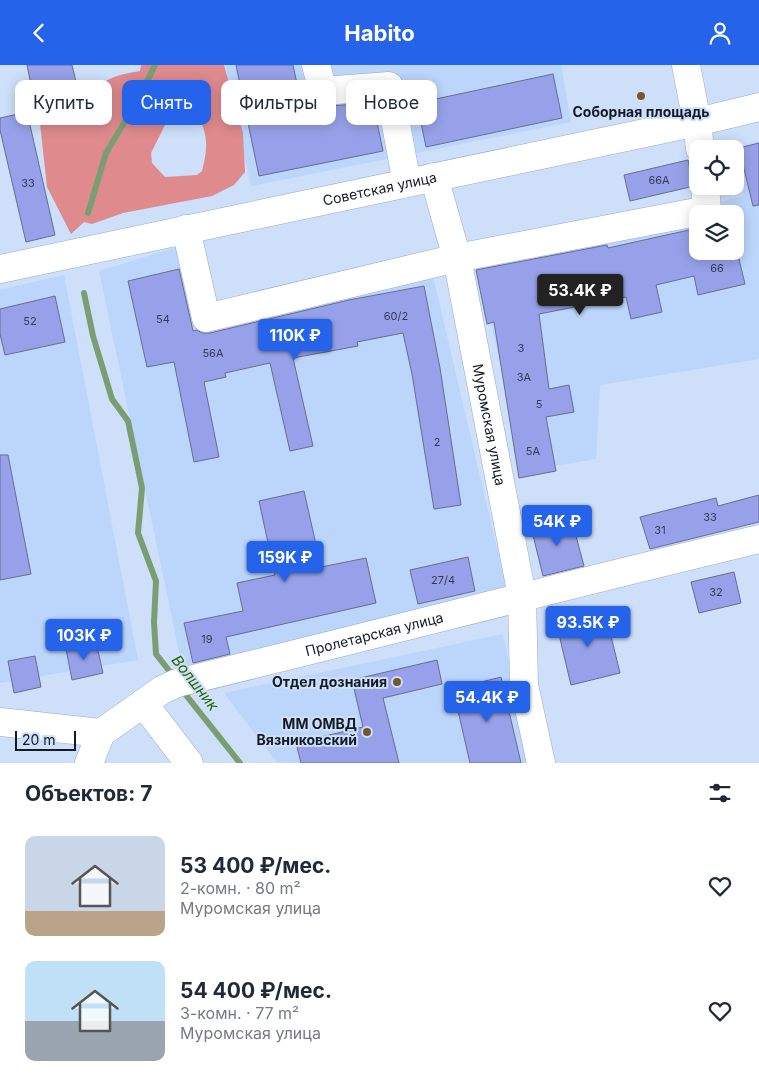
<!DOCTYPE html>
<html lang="ru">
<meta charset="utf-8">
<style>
:root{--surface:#fff;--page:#f2f2f3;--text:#1f2937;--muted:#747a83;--accent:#2563eb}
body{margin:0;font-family:Inter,sans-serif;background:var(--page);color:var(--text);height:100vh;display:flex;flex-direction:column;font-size:19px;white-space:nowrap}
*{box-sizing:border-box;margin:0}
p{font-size:16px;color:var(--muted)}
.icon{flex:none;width:28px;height:28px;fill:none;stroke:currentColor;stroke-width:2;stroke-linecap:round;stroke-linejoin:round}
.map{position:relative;height:698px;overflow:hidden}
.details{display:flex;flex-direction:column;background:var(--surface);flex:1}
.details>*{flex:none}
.banner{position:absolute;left:15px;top:15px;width:500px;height:45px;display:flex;gap:10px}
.tools{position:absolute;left:689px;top:75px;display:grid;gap:10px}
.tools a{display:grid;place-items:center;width:55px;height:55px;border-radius:10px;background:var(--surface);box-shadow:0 2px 12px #0003;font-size:25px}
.scale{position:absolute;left:15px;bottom:12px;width:61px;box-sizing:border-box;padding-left:5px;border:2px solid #121a25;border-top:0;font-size:14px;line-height:18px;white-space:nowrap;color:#121a25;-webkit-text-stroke:4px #cddff9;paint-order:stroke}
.price{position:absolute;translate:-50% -42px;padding:0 11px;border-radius:5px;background:var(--accent);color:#fff;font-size:16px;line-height:32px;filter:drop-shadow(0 1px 2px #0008)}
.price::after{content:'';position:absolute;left:50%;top:30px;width:15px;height:11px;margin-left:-8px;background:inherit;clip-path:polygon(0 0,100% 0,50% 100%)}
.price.on{background:#222;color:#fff}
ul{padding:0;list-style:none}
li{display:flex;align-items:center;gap:15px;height:125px;padding:0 25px}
li span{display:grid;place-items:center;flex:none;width:140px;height:100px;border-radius:10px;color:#555}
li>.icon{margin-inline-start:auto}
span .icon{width:60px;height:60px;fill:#fffc;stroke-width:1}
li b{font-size:21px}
h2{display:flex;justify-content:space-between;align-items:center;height:60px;padding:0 25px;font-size:21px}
.tag{padding:0 18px;border-radius:10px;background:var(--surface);box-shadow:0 2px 12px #0003;font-size:18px;line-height:45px}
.tag.on{background:var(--accent);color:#fff}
header{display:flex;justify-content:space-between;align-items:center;height:65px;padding:0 25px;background:var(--accent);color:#fff;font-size:22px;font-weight:700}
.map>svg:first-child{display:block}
.built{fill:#bbd5fb;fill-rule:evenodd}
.forest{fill:#df8a8d;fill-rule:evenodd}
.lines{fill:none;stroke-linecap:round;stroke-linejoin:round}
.stream{stroke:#7a9e72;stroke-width:6}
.building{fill:#97a1e9;stroke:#686d8d}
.minor-casing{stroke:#96abc9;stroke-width:29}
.major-casing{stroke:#96abc9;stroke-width:29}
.minor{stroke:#fff;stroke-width:28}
.major{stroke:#fff;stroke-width:28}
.poi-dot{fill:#74582b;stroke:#cddff9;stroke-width:2}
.labels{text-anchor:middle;stroke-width:4;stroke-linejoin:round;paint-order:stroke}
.number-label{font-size:11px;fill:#333c56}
.poi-label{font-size:14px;font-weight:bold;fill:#121a25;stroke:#cddff9;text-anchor:end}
.street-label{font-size:14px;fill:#121a25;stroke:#cddff9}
.water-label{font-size:15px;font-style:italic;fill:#286301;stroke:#cddff9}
</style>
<header><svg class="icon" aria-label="back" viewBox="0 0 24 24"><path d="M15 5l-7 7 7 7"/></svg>Habito<svg class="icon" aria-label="person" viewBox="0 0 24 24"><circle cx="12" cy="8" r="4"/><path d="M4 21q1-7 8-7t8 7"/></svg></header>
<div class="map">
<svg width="759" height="698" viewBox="0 0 759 698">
<rect width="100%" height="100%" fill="#cddff9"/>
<path class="built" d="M225,0H561L571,57L251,121Z
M759,76V294L600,320L596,394L524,406L477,195L744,131L736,83ZM698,149H735V186H698Z
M184,180L199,255L432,207L506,522L183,605L99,206Z
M64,210L138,595L0,618V225Z
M503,569L531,698H277L224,628Z"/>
<path class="forest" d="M141,0H224L243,68L245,107L234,120L212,131L123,148L92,159L84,157L71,169L47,122L39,49L65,40H81C101,16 108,11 140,6ZM193,43C208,66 209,80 202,106L197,110L165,112L152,98L151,88L172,46Z"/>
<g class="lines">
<path class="stream" d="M88,148L106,88L139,33L155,0
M84,228L93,271L112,334L128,356L142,423L138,468L156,516L154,557L156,589L174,612
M182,625L240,698"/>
</g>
<path class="building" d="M27,0H72L78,25L34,35Z
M236,0H293L303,47L329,41L373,38L383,86L259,111Z
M553,9L562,53L426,82L417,38Z
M27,47L55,170L26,177L0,65V53Z
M759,78V140L753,141L739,83Z
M688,95L692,113L690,122L630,136L624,110Z
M698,163V186H737L745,219L698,230L694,211L656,220L662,247L631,254L626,232L539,249L549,324L569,320L574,347L546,352L556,406L519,413L494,257L487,259L476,205L607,180L608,183Z
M179,204L193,266L197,265L202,268H210L349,235L424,221L440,303L461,440L434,444L412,309L403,268L357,277L358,281L293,293L313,381L290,386L270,298L225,308L226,312L204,317L219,392L194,397L174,297L147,302L128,216Z
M55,231L65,277L5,290L0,269V244Z
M0,390H8L31,509L0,515Z
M304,426L321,502L366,493L376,538L226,572L230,589L193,598L184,558L243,546L237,518L275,510L259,436Z
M759,430V457L650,484L640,452L716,433L718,441Z
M571,452L584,501L543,511L531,462Z
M468,492L475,526L418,539L410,505Z
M734,507L741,538L699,548L691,517Z
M605,546L620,608L571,620L556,557Z
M96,577L103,608L72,615L66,584Z
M35,591L41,622L14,628L8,596Z
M437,595L442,619L383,633L399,698H301L296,678L363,662L352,615Z
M501,612L521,698H470L453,624Z"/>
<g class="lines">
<defs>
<g id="minor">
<path d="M316,0L323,26L389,21L404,103"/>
<path d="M697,57L700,84"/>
<path id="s1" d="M434,112L457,193L522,531L524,620L541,698"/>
<path d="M186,164L206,253L457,193L707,145L705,121"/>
<path d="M143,638L189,698"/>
<path id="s2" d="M0,657L101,668L162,625L177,618C372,571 565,520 759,474"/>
<path d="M89,698L101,668"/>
</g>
<g id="major">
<path d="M686,0L697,57"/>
<path id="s3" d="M0,204L697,57L759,42"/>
</g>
</defs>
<use href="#minor" class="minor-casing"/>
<use href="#major" class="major-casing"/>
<use href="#minor" class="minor"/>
<use href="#major" class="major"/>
</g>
<g class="poi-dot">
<circle cx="641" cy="31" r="5"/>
<circle cx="397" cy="617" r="5"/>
<circle cx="367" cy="667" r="5"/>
</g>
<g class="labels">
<g class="number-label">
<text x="659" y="119">66А</text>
<text x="28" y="122">33</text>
<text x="717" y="207">66</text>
<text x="396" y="255">60/2</text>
<text x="163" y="258">54</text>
<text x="30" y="260">52</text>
<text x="521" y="287">3</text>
<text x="213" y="292">56А</text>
<text x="524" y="316">3А</text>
<text x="539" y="343">5</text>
<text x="437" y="381">2</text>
<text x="533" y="390">5А</text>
<text x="710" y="456">33</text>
<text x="660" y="469">31</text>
<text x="443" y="519">27/4</text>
<text x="716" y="531">32</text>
<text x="207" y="578">19</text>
</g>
<g class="poi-label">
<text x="641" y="52" text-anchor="middle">Соборная площадь</text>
<text x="387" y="622">Отдел дознания</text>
<text x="357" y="664">ММ ОМВД<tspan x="357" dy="16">Вязниковский</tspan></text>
</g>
<g class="street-label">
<text dy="5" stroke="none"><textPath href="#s3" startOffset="388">Советская улица</textPath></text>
<text dy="5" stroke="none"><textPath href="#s1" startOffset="254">Муромская улица</textPath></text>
<text dy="5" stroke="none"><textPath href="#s2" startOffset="396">Пролетарская улица</textPath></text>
</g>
<g class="water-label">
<text transform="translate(195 618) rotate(52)" y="5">Волшник</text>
</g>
</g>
</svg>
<div class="tools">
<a><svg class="icon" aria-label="locate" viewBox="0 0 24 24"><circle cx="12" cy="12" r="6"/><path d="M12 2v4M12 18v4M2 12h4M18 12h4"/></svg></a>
<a><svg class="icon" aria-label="layers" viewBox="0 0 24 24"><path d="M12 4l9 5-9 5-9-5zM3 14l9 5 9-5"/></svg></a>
</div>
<div class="scale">20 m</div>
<b class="price on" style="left:580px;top:251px">53.4K ₽</b>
<b class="price" style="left:295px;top:296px">110K ₽</b>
<b class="price" style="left:557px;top:482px">54K ₽</b>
<b class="price" style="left:285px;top:518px">159K ₽</b>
<b class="price" style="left:588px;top:583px">93.5K ₽</b>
<b class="price" style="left:84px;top:596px">103K ₽</b>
<b class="price" style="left:487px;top:658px">54.4K ₽</b>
<div class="banner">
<a class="tag">Купить</a>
<a class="tag on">Снять</a>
<a class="tag">Фильтры</a>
<a class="tag">Новое</a>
</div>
</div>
<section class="details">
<h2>Объектов: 7<svg class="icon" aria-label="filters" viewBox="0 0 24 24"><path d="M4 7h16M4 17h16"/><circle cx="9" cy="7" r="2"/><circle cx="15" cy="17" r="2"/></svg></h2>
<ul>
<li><span style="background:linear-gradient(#c9d6e8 75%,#b9a48a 0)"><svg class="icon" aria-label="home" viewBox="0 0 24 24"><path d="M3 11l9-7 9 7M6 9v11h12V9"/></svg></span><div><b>53 400 ₽/мес.</b><p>2-комн. · 80 m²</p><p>Муромская улица</p></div><svg class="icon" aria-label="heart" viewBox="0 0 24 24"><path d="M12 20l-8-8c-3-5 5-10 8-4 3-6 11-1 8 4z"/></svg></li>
<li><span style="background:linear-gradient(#bfe0f5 60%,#9aa5b1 0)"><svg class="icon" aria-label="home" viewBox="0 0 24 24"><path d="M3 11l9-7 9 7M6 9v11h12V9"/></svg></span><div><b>54 400 ₽/мес.</b><p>3-комн. · 77 m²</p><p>Муромская улица</p></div><svg class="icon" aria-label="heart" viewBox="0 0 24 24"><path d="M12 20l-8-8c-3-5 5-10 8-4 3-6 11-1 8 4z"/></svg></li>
</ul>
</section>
